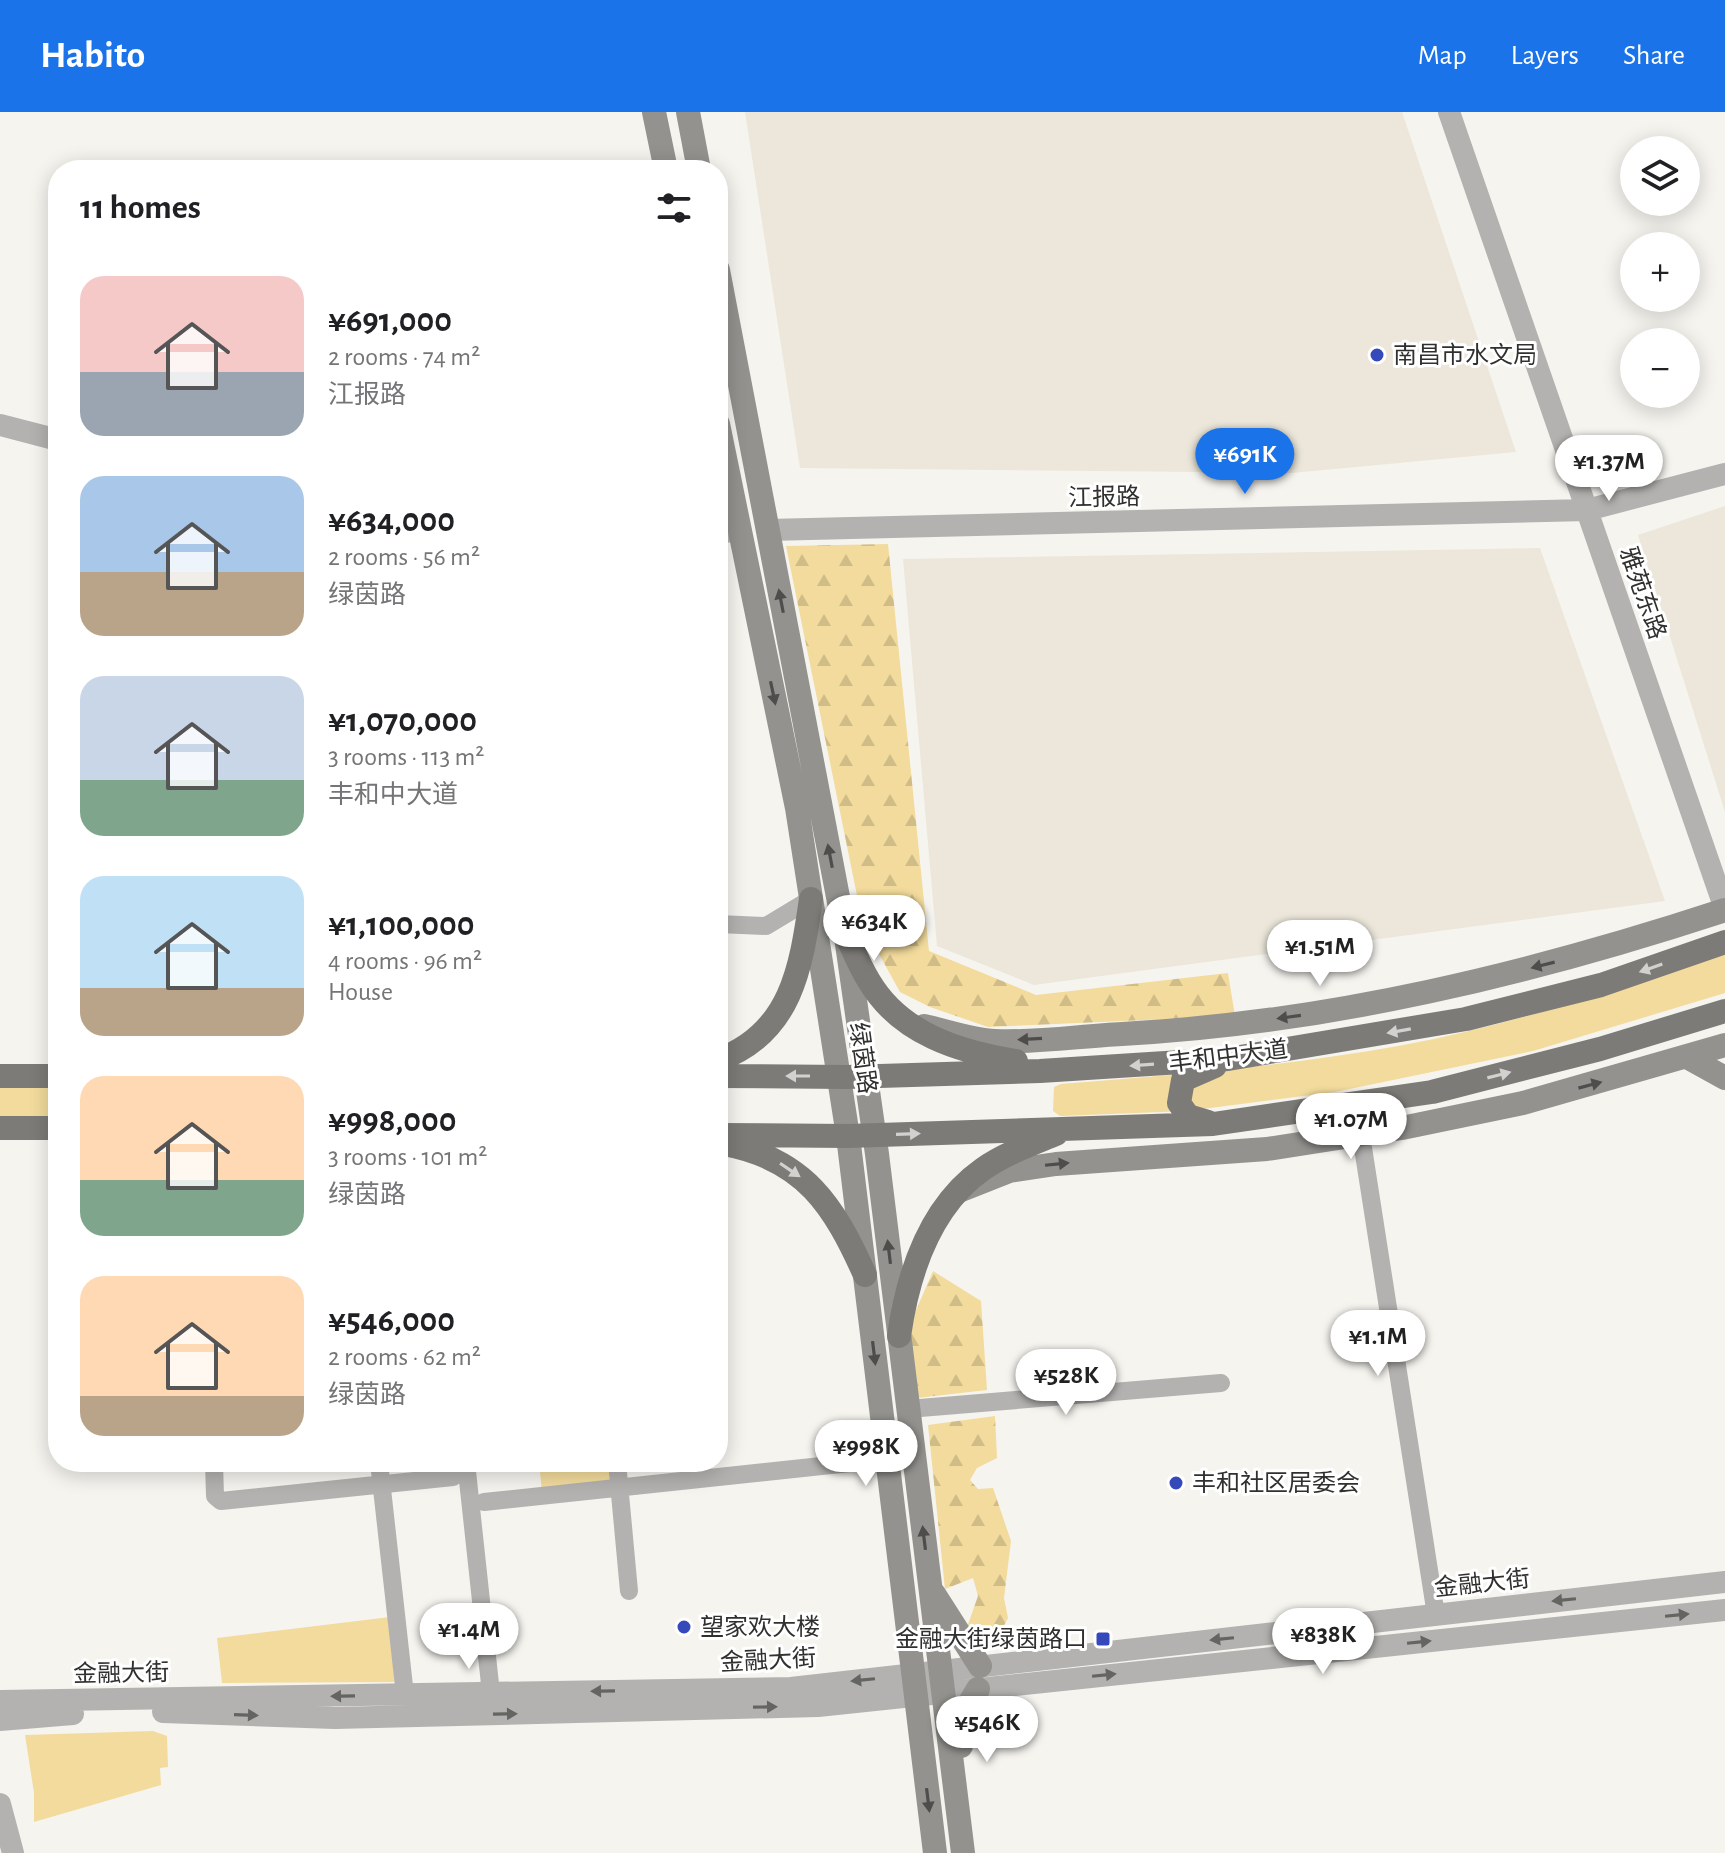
<!DOCTYPE html>
<meta charset="utf-8">
<style>
:root{--surface:#fff;--page:#f2f2f2;--text:#202124;--muted:#757577;--accent:#1a73e8}
body{margin:0;font-family:"Alegreya Sans","Noto Sans SC",sans-serif;background:var(--page);color:var(--text);height:100vh;display:flex;flex-direction:column;font-size:30px;white-space:nowrap}
*{box-sizing:border-box;margin:0}
p{font-size:26px;color:var(--muted)}
.icon{flex:none;width:44px;height:44px;fill:none;stroke:currentColor;stroke-width:2;stroke-linecap:round;stroke-linejoin:round}
.map{position:relative;flex:1;overflow:hidden}
.panel{position:absolute;left:48px;top:48px;width:680px;height:1312px;display:flex;flex-direction:column;background:var(--surface);border-radius:32px;box-shadow:0 4px 20px #0003}
.panel>*{flex:none}
.buttons{position:absolute;left:1620px;top:24px;display:grid;gap:16px}
.buttons a{display:grid;place-items:center;width:80px;height:80px;border-radius:50%;background:var(--surface);box-shadow:0 4px 20px #0003;font-size:40px}
.price{position:absolute;translate:-50% -68px;padding:0 18px;border-radius:28px;background:#fff;color:#222;font-size:26px;line-height:52px;filter:drop-shadow(0 2px 4px #0008)}
.price::after{content:'';position:absolute;left:50%;top:48px;width:24px;height:18px;margin-left:-12px;background:inherit;clip-path:polygon(0 0,100% 0,50% 100%)}
.price.current{background:var(--accent);color:#fff}
ul{padding:0;list-style:none}
li{display:flex;align-items:center;gap:24px;height:200px;padding:0 32px}
li span{display:grid;place-items:center;flex:none;width:224px;height:160px;border-radius:24px;color:#555}
li>.icon{margin-inline-start:auto}
span .icon{width:96px;height:96px;fill:#fffc;stroke-width:1}
li b{font-size:34px}
h2{display:flex;justify-content:space-between;align-items:center;height:96px;padding:0 32px;font-size:34px}
header{display:flex;align-items:center;gap:48px;box-sizing:border-box;height:112px;padding:0 40px;background:var(--accent);color:#fff}
header strong{font-size:38px}
nav{display:flex;gap:44px;margin-inline-start:auto;font-size:28px}
.map>svg:first-child{display:block}
.built{fill:#ece7da}
.green{fill:#f2db9c}
.forest{fill:url(#forest-firs)}
.lines{fill:none;stroke-linecap:round;stroke-linejoin:round}
.minor{stroke:#b3b2b0;stroke-width:18}
.tertiary{stroke:#b3b2b0;stroke-width:22}
.secondary{stroke:#93928f;stroke-width:24}
.primary{stroke:#7d7b77;stroke-width:24}
.oneway{fill:#4e4d4b}
.oneway2{fill:#d2d1cf}
.oneway3{fill:#646462}
.poi-dot{fill:#3549bb;stroke:#fff;stroke-width:3}
.labels{text-anchor:middle;stroke-width:6;stroke-linejoin:round;paint-order:stroke}
.poi-label{font-size:24px;fill:#30302e;stroke:#fff;text-anchor:start}
.street-label{font-size:24px;fill:#30302e;stroke:#fff}
</style>
<header>
<strong>Habito</strong>
<nav><a>Map</a><a>Layers</a><a>Share</a></nav>
</header>
<div class="map">
<svg width="1725" height="1741" viewBox="0 0 1725 1741">
<defs>
<pattern id="forest-firs" width="22" height="20" patternUnits="userSpaceOnUse" patternTransform="scale(2)"><rect width="22" height="20" fill="#f2db9c"/><path d="M5 1l3.5 6h-7zM16 11l3.5 6h-7z" fill="#d0bc87"/></pattern>
</defs>
<rect width="100%" height="100%" fill="#f6f4ef"/>
<path class="built" d="M745,0H1402L1516,340L1292,361L800,356Z
M1725,394V700L1638,423Z
M1540,436L1665,789L1034,873L937,834L903,447Z"/>
<path class="green" d="M1725,842V881L1533,939L1335,980L1187,999L1060,1004L1053,999L1054,975L1061,972C1174,963 1287,954 1398,934C1510,914 1618,877 1725,842Z
M0,972L58,973V1005H0Z
M539,1350H613L616,1373L542,1380Z
M390,1505L396,1570L222,1571L217,1526Z
M153,1619L167,1624L168,1655L160,1656L161,1673L34,1710V1681L25,1623Z"/>
<path class="forest" d="M888,432L929,839L1036,883L1228,861L1235,904L988,915L930,895L900,880L863,813L786,434Z
M933,1159L981,1189L987,1278L917,1286L910,1226L914,1203Z
M995,1304L997,1346L977,1356L970,1368L978,1377L993,1376L1011,1429L1004,1486L1008,1506L998,1525L983,1537L966,1518L978,1484L973,1466L945,1477L928,1313Z"/>
<g class="lines">
<path class="minor" d="M718,812L766,814L811,787
M1361,1023L1436,1503
M908,1297L1221,1271
M214,1350L215,1384L221,1389L453,1365
M379,1350L405,1583
M466,1350L490,1572L483,1581
M617,1350L629,1479
M484,1390L887,1347"/>
<path class="tertiary" d="M1449,0L1725,797
M0,313L58,328
M768,418L1587,398L1725,362
M718,420L740,419
M0,1589L791,1576L1725,1470
M163,1600L335,1606L818,1594L1725,1498
M0,1608L73,1602
M0,1692L13,1741"/>
<path class="secondary" d="M654,0L666,58
M688,0L699,58
M718,158L847,832L877,1042L963,1741
M718,312L797,696L848,1024L935,1741
M924,914C947,919 972,928 995,929C1036,931 1080,924 1122,922C1328,911 1530,862 1725,798
M1687,945L1725,966
M961,1078L1009,1059L1056,1052L1267,1037L1402,1016L1523,991L1725,933
M934,1482L980,1554
M961,1634L959,1609L978,1577"/>
<path class="primary" d="M844,818C852,835 859,853 869,869C900,922 960,940 1016,949
M718,948C792,921 801,855 811,787
M0,964H58
M718,964L847,965L1040,959L1228,947L1466,907L1601,873L1725,830
M1208,1010L1188,1004L1179,991L1183,968L1215,954
M0,1016H58
M718,1023L848,1024L1213,1012L1432,980L1600,937L1725,899
M724,1032C805,1047 834,1094 865,1163
M899,1224C908,1161 929,1095 983,1057C1004,1042 1032,1032 1056,1022"/>
</g>
<defs><path id="oneway-solid" d="M-6-.8H1V-3.2L6.5 0L1 3.2V.8H-6Z" transform="scale(2)"/></defs>
<g class="oneway">
<use href="#oneway-solid" transform="translate(781 489) rotate(-101)"/>
<use href="#oneway-solid" transform="translate(773 581) rotate(78)"/>
<use href="#oneway-solid" transform="translate(830 744) rotate(-101)"/>
<use href="#oneway-solid" transform="translate(1543 853) rotate(166)"/>
<use href="#oneway-solid" transform="translate(1289 905) rotate(172)"/>
<use href="#oneway-solid" transform="translate(1030 927) rotate(177)"/>
<use href="#oneway-solid" transform="translate(1590 973) rotate(-15)"/>
<use href="#oneway-solid" transform="translate(1057 1052) rotate(-6)"/>
<use href="#oneway-solid" transform="translate(889 1140) rotate(-97)"/>
<use href="#oneway-solid" transform="translate(874 1241) rotate(83)"/>
<use href="#oneway-solid" transform="translate(924 1426) rotate(-97)"/>
<use href="#oneway-solid" transform="translate(928 1688) rotate(83)"/>
</g>
<g class="oneway2">
<use href="#oneway-solid" transform="translate(1651 856) rotate(161)"/>
<use href="#oneway-solid" transform="translate(1399 919) rotate(170)"/>
<use href="#oneway-solid" transform="translate(1142 953) rotate(176)"/>
<use href="#oneway-solid" transform="translate(1499 963) rotate(-14)"/>
<use href="#oneway-solid" transform="translate(798 964) rotate(-180)"/>
<use href="#oneway-solid" transform="translate(908 1022) rotate(-2)"/>
<use href="#oneway-solid" transform="translate(790 1058) rotate(34)"/>
</g>
<g class="oneway3">
<use href="#oneway-solid" transform="translate(1564 1488) rotate(174)"/>
<use href="#oneway-solid" transform="translate(1677 1503) rotate(-6)"/>
<use href="#oneway-solid" transform="translate(1222 1527) rotate(174)"/>
<use href="#oneway-solid" transform="translate(1419 1530) rotate(-6)"/>
<use href="#oneway-solid" transform="translate(1104 1563) rotate(-6)"/>
<use href="#oneway-solid" transform="translate(863 1568) rotate(174)"/>
<use href="#oneway-solid" transform="translate(603 1579) rotate(179)"/>
<use href="#oneway-solid" transform="translate(343 1584) rotate(179)"/>
<use href="#oneway-solid" transform="translate(765 1595) rotate(-1)"/>
<use href="#oneway-solid" transform="translate(505 1602) rotate(-1)"/>
<use href="#oneway-solid" transform="translate(246 1603) rotate(2)"/>
</g>
<g class="poi-dot">
<circle cx="1377" cy="243" r="8"/>
<circle cx="1176" cy="1371" r="8"/>
<circle cx="684" cy="1515" r="8"/>
<rect x="1095" y="1519" width="16" height="16" rx="4"/>
</g>
<g class="labels">
<g class="poi-label">
<text x="1393" y="251">南昌市水文局</text>
<text x="1192" y="1379">丰和社区居委会</text>
<text x="700" y="1523">望家欢大楼</text>
<text x="1087" y="1535" text-anchor="end">金融大街绿茵路口</text>
</g>
<g class="street-label">
<text transform="translate(1104 385) rotate(-1)" y="8">江报路</text>
<text transform="translate(1643 481) rotate(71)" y="8">雅苑东路</text>
<text transform="translate(1228 944) rotate(-7)" y="8">丰和中大道</text>
<text transform="translate(863 946) rotate(82)" y="8">绿茵路</text>
<text transform="translate(1482 1471) rotate(-6)" y="8">金融大街</text>
<text transform="translate(768 1548) rotate(-3)" y="8">金融大街</text>
<text transform="translate(121 1561) rotate(-1)" y="8">金融大街</text>
</g>
</g>
</svg>
<div class="buttons">
<a><svg class="icon" aria-label="layers" viewBox="0 0 24 24"><path d="M12 4l9 5-9 5-9-5zM3 14l9 5 9-5"/></svg></a>
<a>+</a>
<a>−</a>
</div>
<b class="price current" style="left:1245px;top:384px">¥691K</b>
<b class="price" style="left:1609px;top:391px">¥1.37M</b>
<b class="price" style="left:874px;top:851px">¥634K</b>
<b class="price" style="left:1320px;top:876px">¥1.51M</b>
<b class="price" style="left:1351px;top:1049px">¥1.07M</b>
<b class="price" style="left:1378px;top:1266px">¥1.1M</b>
<b class="price" style="left:1066px;top:1305px">¥528K</b>
<b class="price" style="left:866px;top:1376px">¥998K</b>
<b class="price" style="left:469px;top:1559px">¥1.4M</b>
<b class="price" style="left:1323px;top:1564px">¥838K</b>
<b class="price" style="left:987px;top:1652px">¥546K</b>
<section class="panel">
<h2>11 homes<svg class="icon" aria-label="filters" viewBox="0 0 24 24"><path d="M4 7h16M4 17h16"/><circle cx="9" cy="7" r="2"/><circle cx="15" cy="17" r="2"/></svg></h2>
<ul>
<li><span style="background:linear-gradient(#f6c9c9 60%,#9aa5b1 0)"><svg class="icon" aria-label="home" viewBox="0 0 24 24"><path d="M3 11l9-7 9 7M6 9v11h12V9"/></svg></span><div><b>¥691,000</b><p>2 rooms · 74 m²</p><p>江报路</p></div></li>
<li><span style="background:linear-gradient(#a9c7e8 60%,#b9a48a 0)"><svg class="icon" aria-label="home" viewBox="0 0 24 24"><path d="M3 11l9-7 9 7M6 9v11h12V9"/></svg></span><div><b>¥634,000</b><p>2 rooms · 56 m²</p><p>绿茵路</p></div></li>
<li><span style="background:linear-gradient(#c9d6e8 65%,#7fa58c 0)"><svg class="icon" aria-label="home" viewBox="0 0 24 24"><path d="M3 11l9-7 9 7M6 9v11h12V9"/></svg></span><div><b>¥1,070,000</b><p>3 rooms · 113 m²</p><p>丰和中大道</p></div></li>
<li><span style="background:linear-gradient(#bfe0f5 70%,#b9a48a 0)"><svg class="icon" aria-label="home" viewBox="0 0 24 24"><path d="M3 11l9-7 9 7M6 9v11h12V9"/></svg></span><div><b>¥1,100,000</b><p>4 rooms · 96 m²</p><p>House</p></div></li>
<li><span style="background:linear-gradient(#ffd9b3 65%,#7fa58c 0)"><svg class="icon" aria-label="home" viewBox="0 0 24 24"><path d="M3 11l9-7 9 7M6 9v11h12V9"/></svg></span><div><b>¥998,000</b><p>3 rooms · 101 m²</p><p>绿茵路</p></div></li>
<li><span style="background:linear-gradient(#ffd9b3 75%,#b9a48a 0)"><svg class="icon" aria-label="home" viewBox="0 0 24 24"><path d="M3 11l9-7 9 7M6 9v11h12V9"/></svg></span><div><b>¥546,000</b><p>2 rooms · 62 m²</p><p>绿茵路</p></div></li>
</ul>
</section>
</div>
